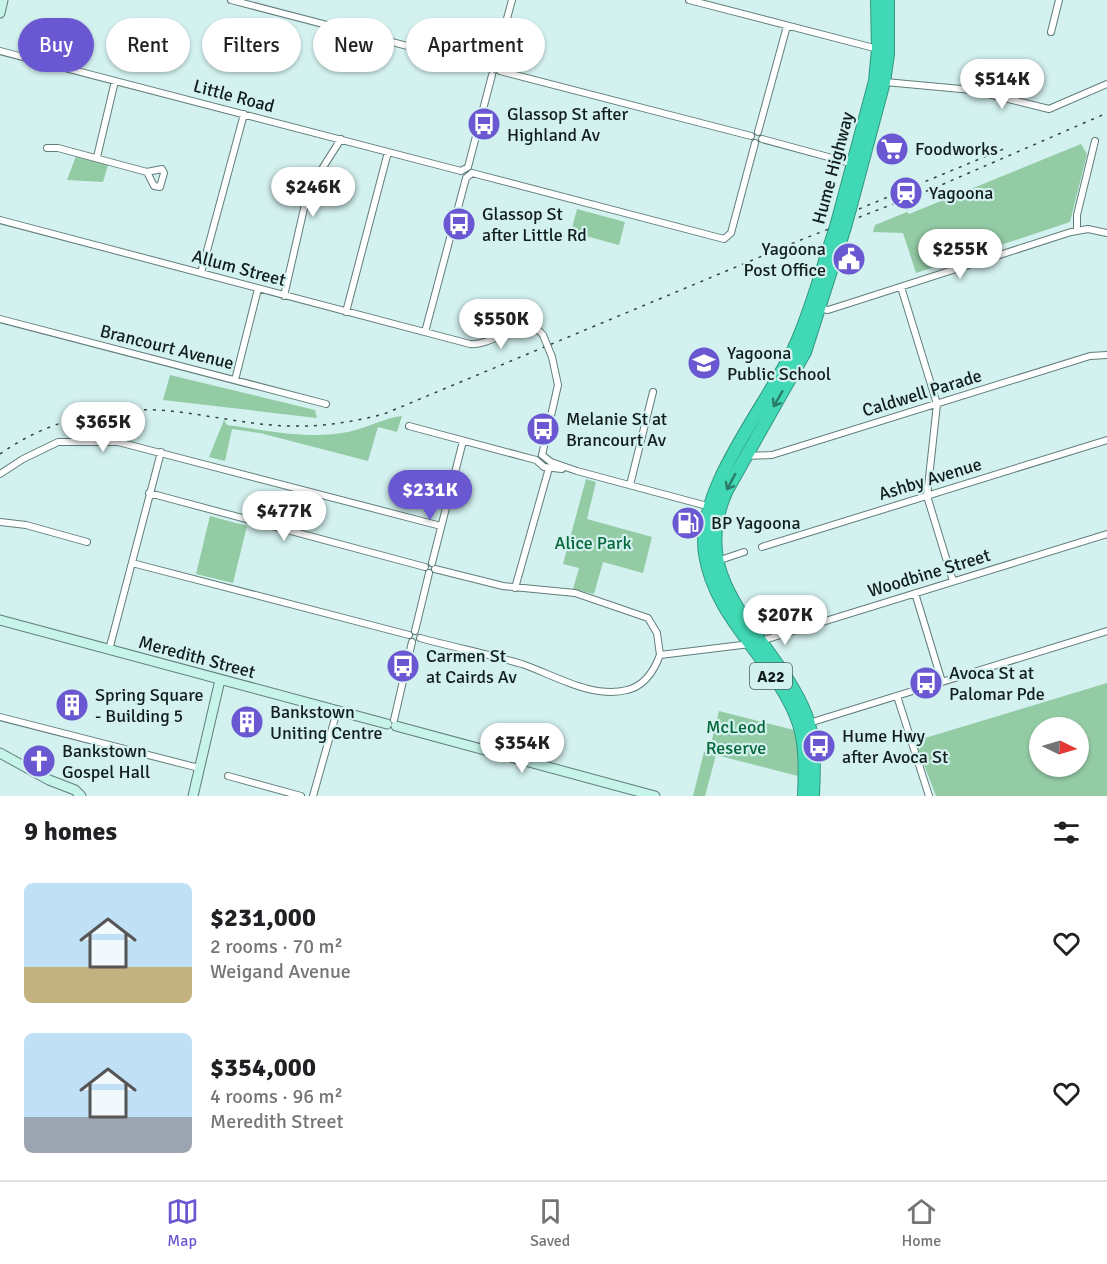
<!DOCTYPE html>
<meta charset="utf-8">
<style>
:root{--surface:#fff;--page:#f2f2f2;--text:#202124;--muted:#757577;--line:#e0e0e0;--accent:#6958d2}
body{margin:0;font-family:Signika,sans-serif;background:var(--page);color:var(--text);height:100vh;display:flex;flex-direction:column;font-size:22px;white-space:nowrap}
*{box-sizing:border-box;margin:0}
p{font-size:20px;color:var(--muted)}
.icon{flex:none;width:33px;height:33px;fill:none;stroke:currentColor;stroke-width:2;stroke-linecap:round;stroke-linejoin:round}
.map{position:relative;height:796px;overflow:hidden}
.drawer{display:flex;flex-direction:column;background:var(--surface);flex:1}
.drawer>*{flex:none}
.top-card{position:absolute;left:18px;top:18px;width:600px;height:54px;display:flex;gap:12px}
.needle{width:39px;rotate:95deg}
.controls{position:absolute;left:1029px;top:717px;display:grid;gap:12px}
.controls a{display:grid;place-items:center;width:60px;height:60px;border-radius:50%;background:var(--surface);box-shadow:0 2px 4px #0004;font-size:30px}
.price{position:absolute;translate:-50% -51px;padding:0 14px;border-radius:21px;background:#fff;color:#222;font-size:20px;line-height:39px;filter:drop-shadow(0 2px 3px #0008)}
.price::after{content:'';position:absolute;left:50%;top:36px;width:18px;height:14px;margin-left:-9px;background:inherit;clip-path:polygon(0 0,100% 0,50% 100%)}
.price.current{background:var(--accent);color:#fff}
ul{padding:0;list-style:none}
li{display:flex;align-items:center;gap:18px;height:150px;padding:0 24px}
li span{display:grid;place-items:center;flex:none;width:168px;height:120px;border-radius:9px;color:#555}
li>.icon{margin-inline-start:auto}
span .icon{width:72px;height:72px;fill:#fffc;stroke-width:1}
li b{font-size:26px}
h2{display:flex;justify-content:space-between;align-items:center;height:72px;padding:0 24px;font-size:26px}
.tag{padding:0 21px;border-radius:27px;background:var(--surface);box-shadow:0 2px 4px #0004;font-size:21px;line-height:54px}
.tag.current{background:var(--accent);color:#fff}
.tab-bar{display:flex;justify-content:space-around;align-items:center;height:84px;border-top:2px solid var(--line);background:var(--surface);font-size:16px;color:var(--muted)}
.tab-bar a{display:grid;justify-items:center;gap:3px}
.tab-bar .current{color:var(--accent)}
.map>svg:first-child{display:block}
.green{fill:#93cba5;fill-rule:evenodd}
.lines{fill:none;stroke-linecap:round;stroke-linejoin:round}
.street-casing{stroke:#617d7b;stroke-width:8}
.secondary-casing{stroke:#617d7b;stroke-width:11}
.highway-casing{stroke:#319880;stroke-width:14}
.street{stroke:#fff;stroke-width:6}
.secondary{stroke:#c6f4e9;stroke-width:9}
.highway{stroke:#41d9b5;stroke-width:12}
.rail{stroke:#31403f;stroke-width:1.5;stroke-dasharray:3 6;stroke-linecap:butt}
.street-bridge-casing{stroke:#617d7b;stroke-width:8;stroke-linecap:butt}
.highway-bridge-casing{stroke:#319880;stroke-width:14;stroke-linecap:butt}
.street-bridge{stroke:#fff;stroke-width:6}
.highway-bridge{stroke:#41d9b5;stroke-width:12}
.oneway{stroke:#2a7c69}
.labels{text-anchor:middle;stroke-width:4.5;stroke-linejoin:round;paint-order:stroke}
.shield{fill:#d3f1ef;stroke:#4c5d5c;stroke-width:1.5}
.shield-label{font-size:16px;font-weight:bold;fill:#121e1d}
.street-label{font-size:18px;fill:#121e1d;stroke:#d3f1ef}
.poi-label{font-size:18px;fill:#121e1d;stroke:#d3f1ef;text-anchor:start}
.park-label{font-size:18px;fill:#06683a;stroke:#d3f1ef}
</style>
<div class="map">
<svg width="1107" height="796" viewBox="0 0 1107 796">
<rect width="100%" height="100%" fill="#d3f1ef"/>
<path class="green" d="M1081,144L1087,154L1070,222L916,273L903,233L873,232L875,225L907,212L909,214Z
M76,156L108,165L103,182L67,180Z
M577,209L625,222L619,245L571,232Z
M170,375L315,410L317,418L163,400Z
M402,416L397,432L378,427L368,461L260,433L232,429L225,461L209,457L224,420L227,425C265,430 310,440 348,432C367,428 384,418 402,416Z
M586,479L596,482L587,519L652,537L643,573L603,562L594,594L573,589L579,568L563,564Z
M210,516L247,526L233,583L196,574Z
M1107,683V796H936L915,741ZM1040,728H1078V766H1040Z
M719,711L794,730L798,748V776L716,755L705,796H693L704,752H709Z"/>
<g class="lines">
<defs>
<path id="street" d="M231,0L488,67
M689,0L878,49
M1051,32L1059,0
M0,51L461,171
M495,63L512,0
M500,71L751,136
M885,82L972,90L1049,109L1107,84
M758,132L787,26
M762,139L854,164
M47,148H58L147,172L162,169L164,173L160,187L154,186L147,172
M97,157L115,81
M461,171L468,167L492,75
M472,173L724,239L731,233L755,143
M0,220L470,344C494,347 526,311 543,335
M1077,230V215L1095,141
M201,273L244,114
M901,287L937,404L927,496L953,581
M284,296L308,191L341,139
M818,308L828,310L847,304L1071,232L1088,229L1107,233
M346,312L388,152
M0,319L326,404
M425,332L466,178L472,173
M235,380L258,289
M409,426L536,460
M542,455L551,462L577,471L711,507
M542,455L558,385L552,357
M746,456L772,455L1090,356L1107,355
M536,460L544,467L562,469
M0,474L23,459L58,442H118L441,526
M630,485L653,392
M149,493L425,567
M0,522L26,525L87,542
M762,547L1107,440
M717,561L744,552
M132,563L409,635
M432,563L463,441
M435,569L503,586L575,593L648,618L657,633L660,655
M515,588L549,468
M915,593L942,682
M415,631L429,573
M420,638C453,647 488,654 522,664C554,675 592,699 627,690C645,686 654,671 660,655
M761,641L1107,534
M109,650L161,452
M660,655L750,644
M897,696L929,796
M0,717L199,768
M394,720L412,642
M809,723L1107,631
M228,776L301,796
M313,796L337,711"/>
<path id="secondary" d="M0,13L3,0
M0,620L387,724
M396,726L655,796
M0,753L49,780L75,790L81,796
M193,796L220,680"/>
<path id="highway" d="M850,209L884,82L888,54V0
M840,212L875,81L878,49L877,0
M804,796C805,772 806,747 799,724C778,662 715,621 705,554C695,489 768,405 795,346C812,309 822,268 835,230
M813,796C814,768 816,741 806,715C774,635 683,586 727,490L805,352L845,227"/>
</defs>
<use href="#street" class="street-casing"/>
<use href="#secondary" class="secondary-casing"/>
<use href="#highway" class="highway-casing"/>
<use href="#street" class="street"/>
<use href="#secondary" class="secondary"/>
<use href="#highway" class="highway"/>
<path class="rail" d="M859,209L1006,148
M0,454C49,419 111,405 170,411C210,415 249,425 289,426C322,427 352,422 384,414L803,239L932,189L1107,113"/>
<defs>
<path id="street-bridge" d="M543,335L552,357"/>
<path id="highway-bridge" d="M845,227L850,209
M835,230L840,212"/>
</defs>
<use href="#street-bridge" class="street-bridge-casing"/>
<use href="#highway-bridge" class="highway-bridge-casing"/>
<use href="#street-bridge" class="street-bridge"/>
<use href="#highway-bridge" class="highway-bridge"/>
</g>
<defs><path id="oneway-shaft" d="M-6 0H5M1.5-3L5.5 0L1.5 3" fill="none" stroke-width="1.6" stroke-linecap="round" stroke-linejoin="round" transform="scale(1.5)"/></defs>
<g class="oneway">
<use href="#oneway-shaft" transform="translate(778 399) rotate(120)"/>
<use href="#oneway-shaft" transform="translate(731 482) rotate(118)"/>
</g>
<defs>
<symbol id="bus-disc" viewBox="-11 -11 22 22"><circle r="9.5" fill="#6958d2" stroke="#d3f1ef"/><path d="M-5-6H5V4H4V6H2V4H-2V6H-4V4H-5ZM-3.5-4V0h7V-4ZM-3.5 1.2v1.5H-2V1.2ZM2 1.2v1.5H3.5V1.2Z" fill="#fff"/></symbol>
<symbol id="supermarket-disc" viewBox="-11 -11 22 22"><circle r="9.5" fill="#6958d2" stroke="#d3f1ef"/><path d="M-6-5.5h2.5l.6 2H6L4.5 2H-2.5L-4.4-4H-6ZM-1.5 3.2a1.3 1.3 0 1 0 .1 0ZM3 3.2a1.3 1.3 0 1 0 .1 0Z" fill="#fff"/></symbol>
<symbol id="station-disc" viewBox="-11 -11 22 22"><circle r="9.5" fill="#6958d2" stroke="#d3f1ef"/><path d="M-3-6H3Q5-6 5-4V2Q5 4 3 4L4.5 6H3L1.5 4h-3L-3 6H-4.5L-3 4Q-5 4-5 2V-4Q-5-6-3-6ZM-3.5-4v3h7v-3ZM-3.5 1v1.5H-2V1ZM2 1v1.5H3.5V1Z" fill="#fff"/></symbol>
<symbol id="civic-disc" viewBox="-11 -11 22 22"><circle r="9.5" fill="#6958d2" stroke="#d3f1ef"/><path d="M-.6-6.5H3V-4.5H.6V-3L4-1V1h2V6H-6V1h2V-1L-.6-3ZM-1.2 2.5V6h2.4V2.5Z" fill="#fff"/></symbol>
<symbol id="school-disc" viewBox="-11 -11 22 22"><circle r="9.5" fill="#6958d2" stroke="#d3f1ef"/><path d="M0-5L7-2L0 1L-7-2ZM-4 1L0 2.5L4 1V4Q0 6-4 4Z" fill="#fff"/></symbol>
<symbol id="fuel-disc" viewBox="-11 -11 22 22"><circle r="9.5" fill="#6958d2" stroke="#d3f1ef"/><path d="M-5.5-6h7V0h2V4h1.3V-2.5L3-4.5l.8-.8L6-3V5H2.5V1h-1V6h-7ZM-4.2-4.7v3.2H.2V-4.7Z" fill="#fff"/></symbol>
<symbol id="building-disc" viewBox="-11 -11 22 22"><circle r="9.5" fill="#6958d2" stroke="#d3f1ef"/><path d="M-4-6H4V6H1V3H-1V6H-4ZM-2.5-4.3h1.7v1.8h-1.7ZM.8-4.3h1.7v1.8H.8ZM-2.5-1h1.7V.8h-1.7ZM.8-1h1.7V.8H.8Z" fill="#fff"/></symbol>
<symbol id="church-disc" viewBox="-11 -11 22 22"><circle r="9.5" fill="#6958d2" stroke="#d3f1ef"/><path d="M-1.2-6h2.4v3.5h3.3v2.4h-3.3V6h-2.4V-.1h-3.3v-2.4h3.3Z" fill="#fff"/></symbol>
</defs>
<g fill-rule="evenodd">
<use href="#bus-disc" x="465" y="105" width="38" height="38"/>
<use href="#supermarket-disc" x="873" y="130" width="38" height="38"/>
<use href="#station-disc" x="887" y="174" width="38" height="38"/>
<use href="#bus-disc" x="440" y="205" width="38" height="38"/>
<use href="#civic-disc" x="830" y="240" width="38" height="38"/>
<use href="#school-disc" x="685" y="344" width="38" height="38"/>
<use href="#bus-disc" x="524" y="410" width="38" height="38"/>
<use href="#fuel-disc" x="669" y="504" width="38" height="38"/>
<use href="#bus-disc" x="384" y="647" width="38" height="38"/>
<use href="#bus-disc" x="907" y="664" width="38" height="38"/>
<use href="#building-disc" x="53" y="686" width="38" height="38"/>
<use href="#building-disc" x="228" y="703" width="38" height="38"/>
<use href="#bus-disc" x="800" y="727" width="38" height="38"/>
<use href="#church-disc" x="20" y="742" width="38" height="38"/>
</g>
<g class="labels">
<rect class="shield" x="750" y="663" width="42" height="26" rx="4.5"/>
<g class="shield-label">
<text x="771" y="682">A22</text>
</g>
<g class="street-label">
<text transform="translate(234 96) rotate(15)" y="6">Little Road</text>
<text transform="translate(833 168) rotate(-75)" y="6">Hume Highway</text>
<text transform="translate(239 268) rotate(15)" y="6">Allum Street</text>
<text transform="translate(167 347) rotate(14)" y="6">Brancourt Avenue</text>
<text transform="translate(922 393) rotate(-17)" y="6">Caldwell Parade</text>
<text transform="translate(930 479) rotate(-17)" y="6">Ashby Avenue</text>
<text transform="translate(929 573) rotate(-17)" y="6">Woodbine Street</text>
<text transform="translate(197 657) rotate(15)" y="6">Meredith Street</text>
</g>
<g class="poi-label">
<text x="507" y="120">Glassop St after<tspan x="507" dy="21">Highland Av</tspan></text>
<text x="915" y="155">Foodworks</text>
<text x="929" y="199">Yagoona</text>
<text x="482" y="220">Glassop St<tspan x="482" dy="21">after Little Rd</tspan></text>
<text x="826" y="255" text-anchor="end">Yagoona<tspan x="826" dy="21">Post Office</tspan></text>
<text x="727" y="359">Yagoona<tspan x="727" dy="21">Public School</tspan></text>
<text x="566" y="425">Melanie St at<tspan x="566" dy="21">Brancourt Av</tspan></text>
<text x="711" y="529">BP Yagoona</text>
<text x="426" y="662">Carmen St<tspan x="426" dy="21">at Cairds Av</tspan></text>
<text x="949" y="679">Avoca St at<tspan x="949" dy="21">Palomar Pde</tspan></text>
<text x="95" y="701">Spring Square<tspan x="95" dy="21">- Building 5</tspan></text>
<text x="270" y="718">Bankstown<tspan x="270" dy="21">Uniting Centre</tspan></text>
<text x="842" y="742">Hume Hwy<tspan x="842" dy="21">after Avoca St</tspan></text>
<text x="62" y="757">Bankstown<tspan x="62" dy="21">Gospel Hall</tspan></text>
</g>
<g class="park-label">
<text x="593" y="549">Alice Park</text>
<text x="736" y="733">McLeod<tspan x="736" dy="21">Reserve</tspan></text>
</g>
</g>
</svg>
<div class="controls">
<a><svg class="needle" viewBox="-14 -14 28 28"><path d="M0-13l5 13h-10z" fill="#e53935"/><path d="M0 13l5-13h-10z" fill="#757577"/></svg></a>
</div>
<b class="price" style="left:1002px;top:110px">$514K</b>
<b class="price" style="left:313px;top:218px">$246K</b>
<b class="price" style="left:960px;top:280px">$255K</b>
<b class="price" style="left:501px;top:350px">$550K</b>
<b class="price" style="left:103px;top:453px">$365K</b>
<b class="price current" style="left:430px;top:521px">$231K</b>
<b class="price" style="left:284px;top:542px">$477K</b>
<b class="price" style="left:785px;top:646px">$207K</b>
<b class="price" style="left:522px;top:774px">$354K</b>
<div class="top-card">
<a class="tag current">Buy</a>
<a class="tag">Rent</a>
<a class="tag">Filters</a>
<a class="tag">New</a>
<a class="tag">Apartment</a>
</div>
</div>
<section class="drawer">
<h2>9 homes<svg class="icon" aria-label="filters" viewBox="0 0 24 24"><path d="M4 7h16M4 17h16"/><circle cx="9" cy="7" r="2"/><circle cx="15" cy="17" r="2"/></svg></h2>
<ul>
<li><span style="background:linear-gradient(#bfe0f5 70%,#c2b280 0)"><svg class="icon" aria-label="home" viewBox="0 0 24 24"><path d="M3 11l9-7 9 7M6 9v11h12V9"/></svg></span><div><b>$231,000</b><p>2 rooms · 70 m²</p><p>Weigand Avenue</p></div><svg class="icon" aria-label="heart" viewBox="0 0 24 24"><path d="M12 20l-8-8c-3-5 5-10 8-4 3-6 11-1 8 4z"/></svg></li>
<li><span style="background:linear-gradient(#bfe0f5 70%,#9aa5b1 0)"><svg class="icon" aria-label="home" viewBox="0 0 24 24"><path d="M3 11l9-7 9 7M6 9v11h12V9"/></svg></span><div><b>$354,000</b><p>4 rooms · 96 m²</p><p>Meredith Street</p></div><svg class="icon" aria-label="heart" viewBox="0 0 24 24"><path d="M12 20l-8-8c-3-5 5-10 8-4 3-6 11-1 8 4z"/></svg></li>
</ul>
</section>
<nav class="tab-bar">
<a class="current"><svg class="icon" aria-label="map" viewBox="0 0 24 24"><path d="M3 6l6-2 6 2 6-2v14l-6 2-6-2-6 2zM9 4v14M15 6v14"/></svg>Map</a>
<a><svg class="icon" aria-label="saved" viewBox="0 0 24 24"><path d="M7 4h10v16l-5-4-5 4z"/></svg>Saved</a>
<a><svg class="icon" aria-label="home" viewBox="0 0 24 24"><path d="M3 11l9-7 9 7M6 9v11h12V9"/></svg>Home</a>
</nav>
